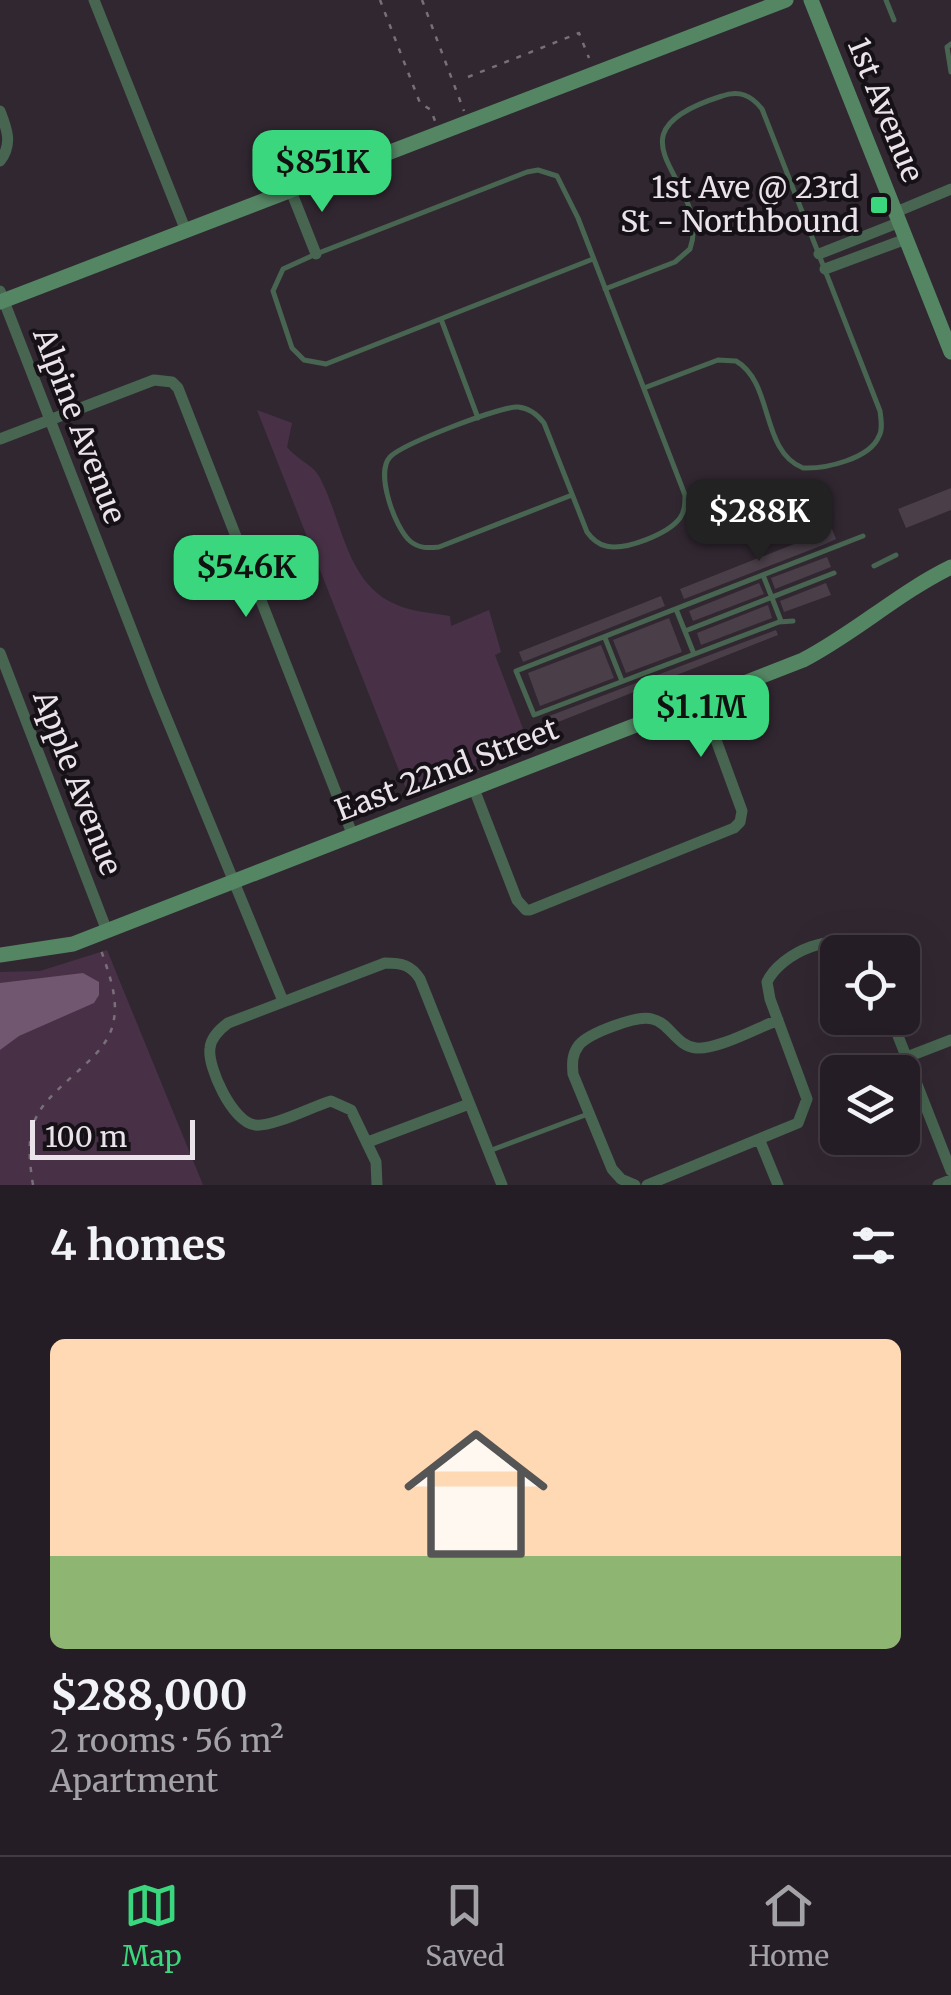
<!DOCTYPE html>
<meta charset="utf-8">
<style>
:root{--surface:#251d25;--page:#312a32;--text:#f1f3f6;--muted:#a3a2a7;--line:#423b42;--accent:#3bd77e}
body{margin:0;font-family:Merriweather,serif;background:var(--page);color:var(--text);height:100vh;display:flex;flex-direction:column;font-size:38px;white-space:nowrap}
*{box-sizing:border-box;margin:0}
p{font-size:32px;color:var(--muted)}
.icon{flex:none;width:55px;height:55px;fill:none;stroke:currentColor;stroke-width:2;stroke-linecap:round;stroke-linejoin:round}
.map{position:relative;height:1185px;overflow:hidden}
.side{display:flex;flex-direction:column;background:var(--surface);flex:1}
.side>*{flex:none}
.controls{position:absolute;left:820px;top:935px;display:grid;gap:20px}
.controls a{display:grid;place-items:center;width:100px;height:100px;border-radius:15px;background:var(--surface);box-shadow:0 10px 40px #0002,0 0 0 2px var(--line);font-size:50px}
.scale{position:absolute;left:30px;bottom:25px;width:165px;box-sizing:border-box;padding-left:10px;border:5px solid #ebe3ea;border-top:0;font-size:28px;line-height:35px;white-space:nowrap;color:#ebe3ea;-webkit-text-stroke:8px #161116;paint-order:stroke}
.price{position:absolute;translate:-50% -85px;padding:0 22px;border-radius:20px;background:var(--accent);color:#111;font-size:32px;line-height:65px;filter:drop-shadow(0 2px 5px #0008)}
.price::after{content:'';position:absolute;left:50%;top:60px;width:30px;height:22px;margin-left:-15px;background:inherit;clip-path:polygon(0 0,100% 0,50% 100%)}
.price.selected{background:#222;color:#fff}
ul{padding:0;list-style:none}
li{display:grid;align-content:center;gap:20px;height:530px;padding:0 50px}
li span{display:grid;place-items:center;height:310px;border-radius:15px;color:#555}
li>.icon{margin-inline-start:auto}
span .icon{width:180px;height:180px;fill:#fffc;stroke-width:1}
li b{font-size:42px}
h2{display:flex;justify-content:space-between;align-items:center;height:120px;padding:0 50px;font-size:42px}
.dock{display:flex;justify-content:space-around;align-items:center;height:140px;border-top:2px solid var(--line);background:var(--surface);font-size:28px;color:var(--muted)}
.dock a{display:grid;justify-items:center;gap:5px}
.dock .selected{color:var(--accent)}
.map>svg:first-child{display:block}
.green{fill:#483147}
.water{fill:#715770}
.building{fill:#4a3f49}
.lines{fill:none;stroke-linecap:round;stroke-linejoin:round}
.path{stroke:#786f78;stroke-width:2.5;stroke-dasharray:5 8;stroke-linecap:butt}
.lane{stroke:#476550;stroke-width:5}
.street{stroke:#476550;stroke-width:11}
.secondary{stroke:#558664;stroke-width:15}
.poi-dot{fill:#3bd77e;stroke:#161116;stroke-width:4}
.labels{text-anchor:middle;stroke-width:8;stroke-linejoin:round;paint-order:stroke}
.street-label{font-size:30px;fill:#ebe3ea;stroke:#161116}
.poi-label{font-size:30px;fill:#ebe3ea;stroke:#161116;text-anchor:end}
</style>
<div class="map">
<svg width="951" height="1185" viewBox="0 0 951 1185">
<rect width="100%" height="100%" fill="#312731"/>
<path class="green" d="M257,410L292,423L287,447C296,459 314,465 320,478C343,522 346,584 397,605C413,612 433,613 450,616L451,626L489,610L501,652L495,655L531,750L409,796Z
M107,950L203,1185H0V972L40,971Z"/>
<path class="water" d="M83,973L99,982V995L94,1003L19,1036L0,1050V983Z"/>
<path class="building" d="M951,488V510L906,528L898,509Z
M832,529L836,539L823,545L684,599L680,589Z
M827,557L831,567L775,589L771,578Z
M759,583L764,594L693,621L689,611Z
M826,583L831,595L784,612L780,601Z
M661,596L665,606L523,662L519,652Z
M768,605L772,618L701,645L697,633Z
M669,618L682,652L626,673L613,640Z
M776,630L778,635L548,726L544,718Z
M601,645L614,678L540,706L528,673Z"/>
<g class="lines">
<path class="path" d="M380,0L420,103L431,110L435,121
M422,0L464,111
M468,77L579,33L589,58
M33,1185C21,1111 42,1106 91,1059C102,1048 112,1035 114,1019C118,996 108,971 101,950"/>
<path class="lane" d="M886,0L894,20
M951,44L947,47L951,72
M605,289L675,262L690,249C714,181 595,136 722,96C739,90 751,95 762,109L880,411C881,419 883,429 879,436C870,459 825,469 803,468C760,451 774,383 736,361L718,360L644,388
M441,319L478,418
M572,495L439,547C429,548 419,549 410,541C395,528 375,473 390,457C402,444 501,406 518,407C529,408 537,414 544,423L587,532C592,539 597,544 606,546C625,551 668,534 680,518C685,511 685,503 685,495L578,218L557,176L538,170L527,172L316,254L283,269L273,291L292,348L304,360L326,364L593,259
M874,566L896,555
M763,575L781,621
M676,609L694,654
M793,621L779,622L534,715L516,671L863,536
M685,631L834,573
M605,638L622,681
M489,1151L588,1114"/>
<path class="street" d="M94,0L186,231
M0,111C7,129 13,144 0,161
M291,191L316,254
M896,212L951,189
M819,254L900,222
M825,269L906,239
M0,291L155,690L283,1001
M0,439L154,380L172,382L178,388L353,836
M0,653L107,931
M474,789L517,900L526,910H530L734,828L740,822L742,811L701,699
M891,1018L951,1171
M907,1057L951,1040
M760,1141L778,1185
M368,1142L469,1104
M377,1185L376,1162L351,1110L331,1101C311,1107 273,1127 255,1125C233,1123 207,1067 210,1048C211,1037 220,1029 228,1023L385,963C402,963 411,965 420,979L502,1185
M635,1185L621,1179L612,1169L573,1074C572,1063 572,1054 579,1045C589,1033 637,1015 652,1019C670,1023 676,1046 696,1048C717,1050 757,1028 778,1020
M647,1185L798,1123L807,1099L770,999L767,982C780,953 839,927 864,952
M938,1185L951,1180"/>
<path class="secondary" d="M811,0L951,352
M0,302L786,0
M0,955L73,944L803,660C855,633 898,593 951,567"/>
</g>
<rect class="poi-dot" x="869" y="195" width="20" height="20" rx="5"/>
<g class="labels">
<g class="street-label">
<text transform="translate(885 110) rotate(68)" y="10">1st Avenue</text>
<text transform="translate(79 426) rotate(69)" y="10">Alpine Avenue</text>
<text transform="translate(447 770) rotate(-21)" y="10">East 22nd Street</text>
<text transform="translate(77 783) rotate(69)" y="10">Apple Avenue</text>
</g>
<g class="poi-label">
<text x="859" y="198">1st Ave @ 23rd<tspan x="859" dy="34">St - Northbound</tspan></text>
</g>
</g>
</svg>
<div class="controls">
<a><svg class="icon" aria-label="locate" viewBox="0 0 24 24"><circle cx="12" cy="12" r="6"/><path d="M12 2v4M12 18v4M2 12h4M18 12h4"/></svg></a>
<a><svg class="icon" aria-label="layers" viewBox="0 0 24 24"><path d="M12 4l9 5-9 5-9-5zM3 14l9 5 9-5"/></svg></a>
</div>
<div class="scale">100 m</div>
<b class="price" style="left:322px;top:215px">$851K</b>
<b class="price selected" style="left:759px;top:564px">$288K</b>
<b class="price" style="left:246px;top:620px">$546K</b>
<b class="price" style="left:701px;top:760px">$1.1M</b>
</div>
<section class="side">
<h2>4 homes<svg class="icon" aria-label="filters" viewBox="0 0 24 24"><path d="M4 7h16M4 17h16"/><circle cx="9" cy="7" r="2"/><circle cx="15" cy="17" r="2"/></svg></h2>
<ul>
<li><span style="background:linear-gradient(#ffd9b3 70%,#8fb573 0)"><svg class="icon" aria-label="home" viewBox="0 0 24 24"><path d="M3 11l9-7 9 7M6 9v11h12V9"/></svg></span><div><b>$288,000</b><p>2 rooms · 56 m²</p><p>Apartment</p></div></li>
</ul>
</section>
<nav class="dock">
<a class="selected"><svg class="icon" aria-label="map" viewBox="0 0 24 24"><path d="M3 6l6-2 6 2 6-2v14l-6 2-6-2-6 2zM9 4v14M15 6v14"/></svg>Map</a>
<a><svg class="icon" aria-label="saved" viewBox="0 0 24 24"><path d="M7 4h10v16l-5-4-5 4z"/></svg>Saved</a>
<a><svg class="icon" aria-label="home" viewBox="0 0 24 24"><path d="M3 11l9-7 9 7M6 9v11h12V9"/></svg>Home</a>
</nav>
